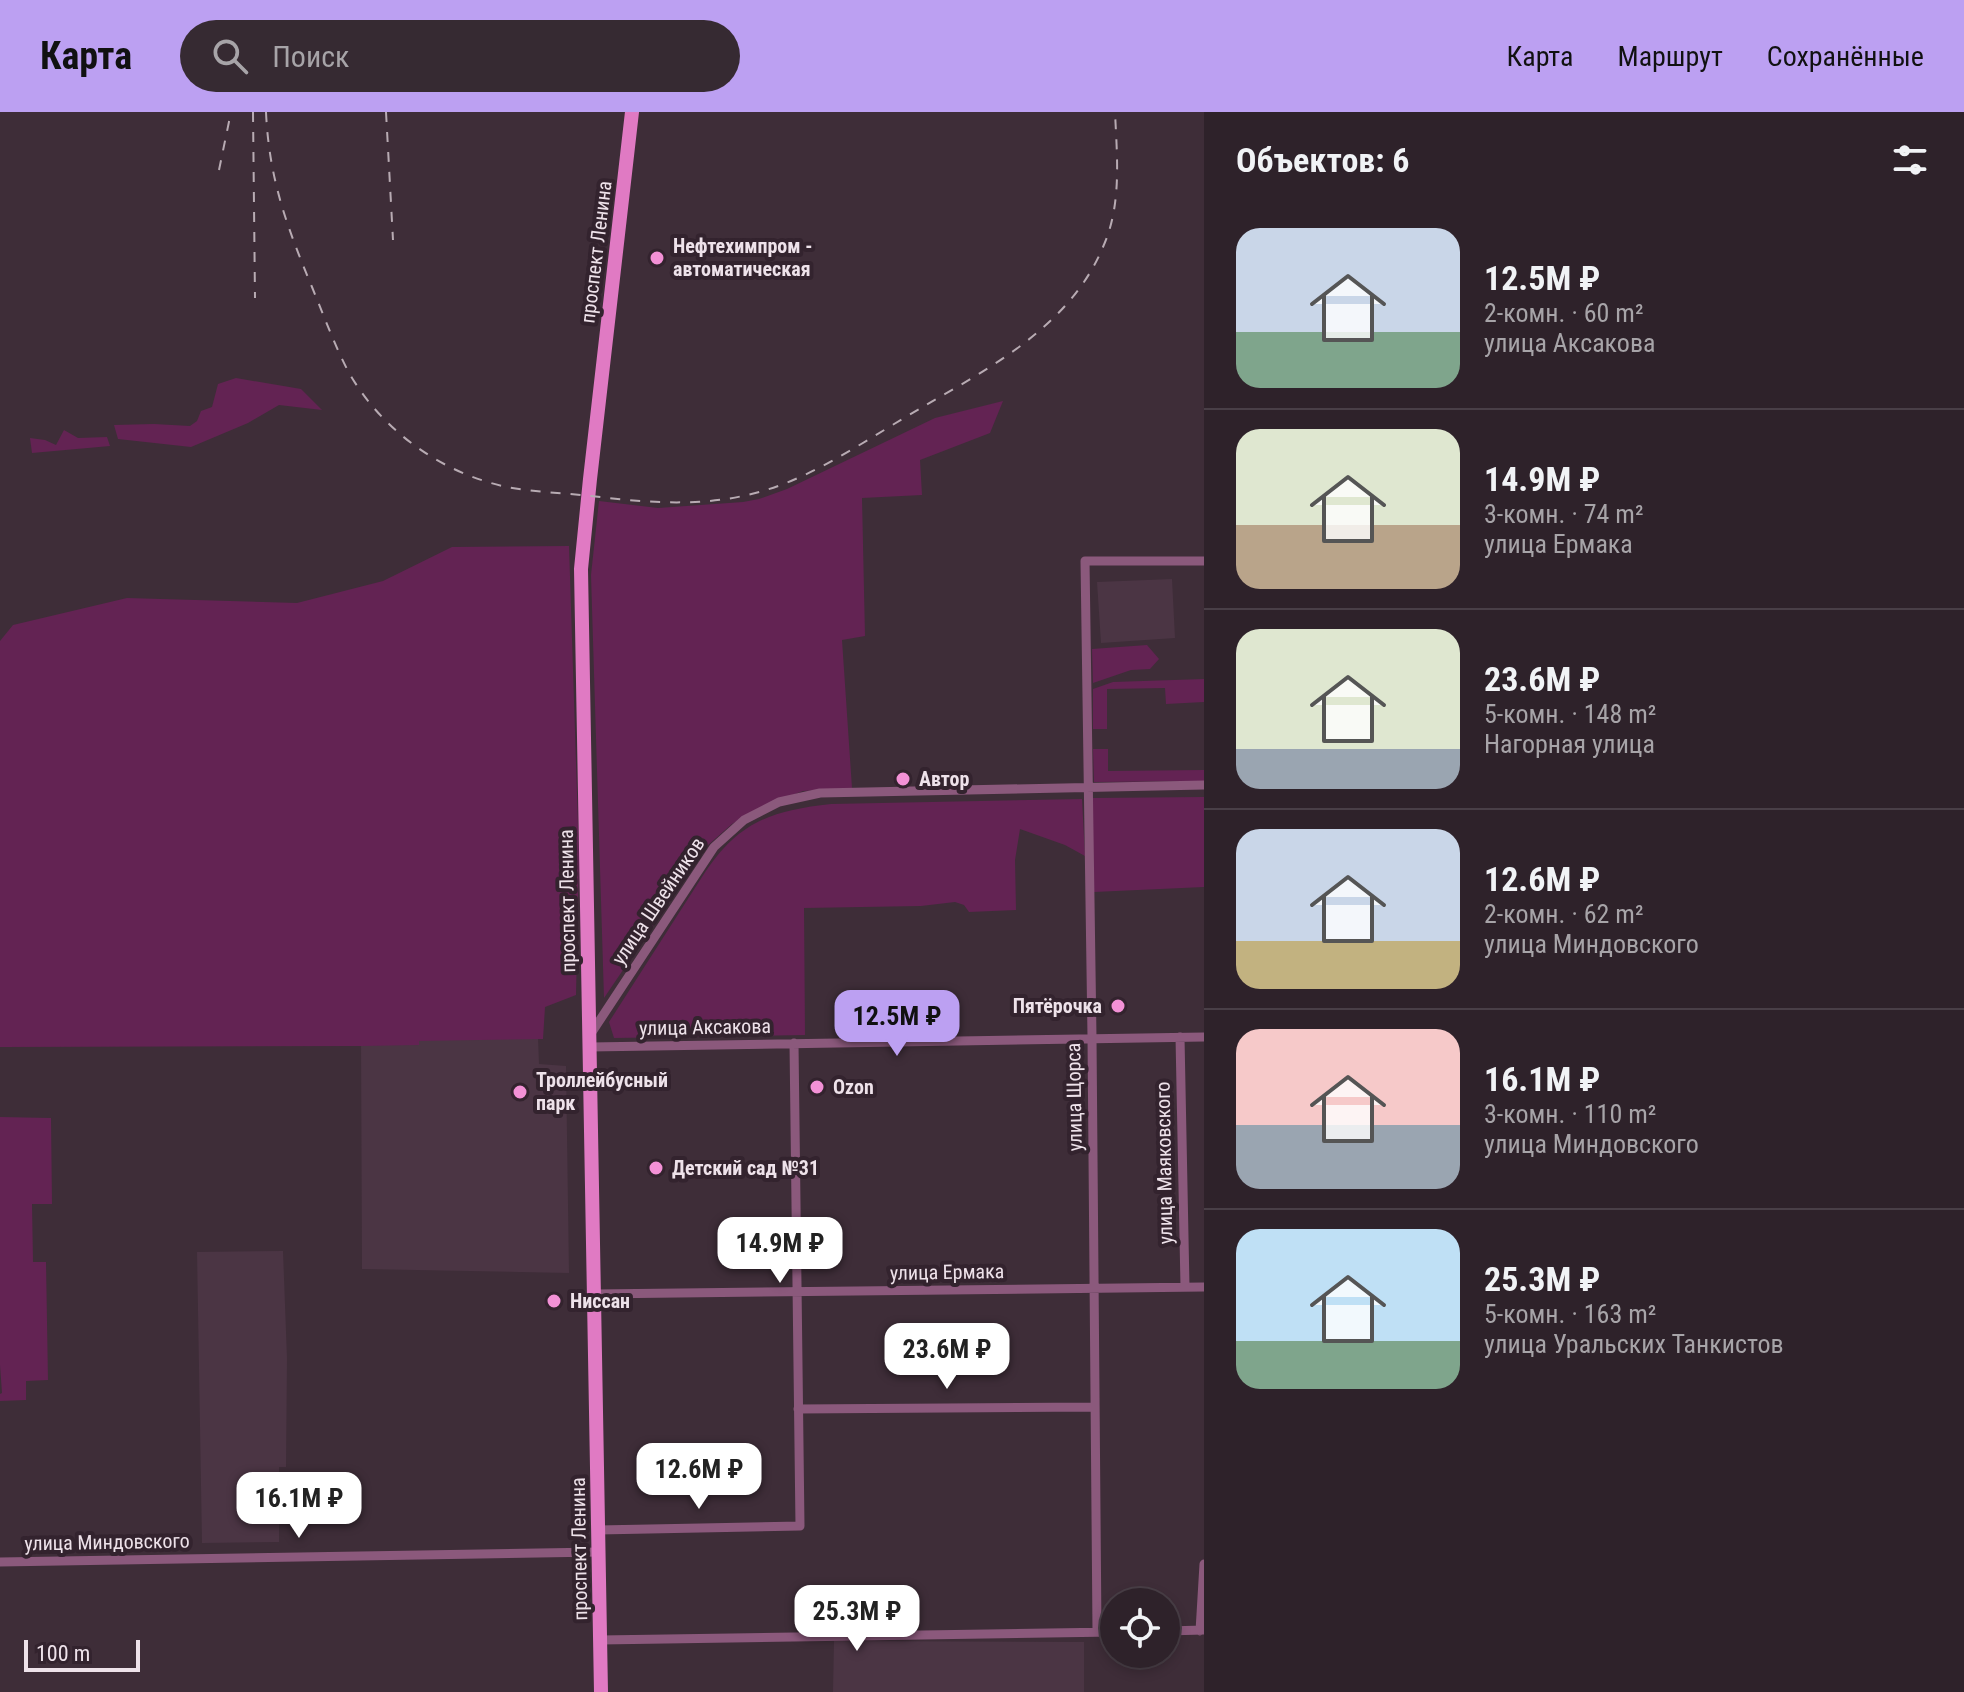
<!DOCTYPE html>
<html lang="ru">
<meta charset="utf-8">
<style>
:root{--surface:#2e222a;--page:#362a32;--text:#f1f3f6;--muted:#a7a4a8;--line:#493f47;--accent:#bca0f2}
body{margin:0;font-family:"Roboto Condensed",sans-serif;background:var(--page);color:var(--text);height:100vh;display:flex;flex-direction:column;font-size:30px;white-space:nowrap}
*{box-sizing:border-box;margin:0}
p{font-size:26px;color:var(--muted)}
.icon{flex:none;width:44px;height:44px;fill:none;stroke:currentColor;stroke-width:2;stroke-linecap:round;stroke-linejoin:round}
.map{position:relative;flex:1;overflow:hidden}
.side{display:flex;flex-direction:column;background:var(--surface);width:760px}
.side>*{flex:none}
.tools{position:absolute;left:1100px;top:1476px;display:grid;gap:16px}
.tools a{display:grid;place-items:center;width:80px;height:80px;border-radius:50%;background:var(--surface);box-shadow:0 4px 12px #0003,0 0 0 2px var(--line);font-size:40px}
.scale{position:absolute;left:24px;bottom:20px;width:116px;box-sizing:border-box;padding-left:8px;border:4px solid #eee2ea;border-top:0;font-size:22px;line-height:28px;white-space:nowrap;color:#eee2ea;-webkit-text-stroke:6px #33232e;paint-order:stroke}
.price{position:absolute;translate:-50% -68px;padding:0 18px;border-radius:16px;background:#fff;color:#222;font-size:26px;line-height:52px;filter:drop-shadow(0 2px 4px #0008)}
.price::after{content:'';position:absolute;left:50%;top:48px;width:24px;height:18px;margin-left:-12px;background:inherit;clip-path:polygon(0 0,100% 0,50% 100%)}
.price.active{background:var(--accent);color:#111}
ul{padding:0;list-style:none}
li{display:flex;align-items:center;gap:24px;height:200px;padding:0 32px}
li+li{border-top:2px solid var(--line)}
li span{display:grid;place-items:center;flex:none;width:224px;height:160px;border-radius:24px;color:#555}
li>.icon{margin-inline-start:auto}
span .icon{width:96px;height:96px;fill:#fffc;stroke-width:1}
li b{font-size:34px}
h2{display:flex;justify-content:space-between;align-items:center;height:96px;padding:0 32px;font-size:34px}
header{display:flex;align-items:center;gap:48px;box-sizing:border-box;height:112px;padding:0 40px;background:var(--accent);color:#111}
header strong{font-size:38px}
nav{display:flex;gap:44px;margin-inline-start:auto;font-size:28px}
.search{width:560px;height:72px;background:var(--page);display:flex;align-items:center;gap:20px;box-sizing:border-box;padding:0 28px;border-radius:44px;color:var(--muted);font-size:30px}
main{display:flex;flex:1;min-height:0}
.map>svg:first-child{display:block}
.built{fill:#4b3544}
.green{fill:#632353}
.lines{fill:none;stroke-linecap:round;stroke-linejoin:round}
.street{stroke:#8b597c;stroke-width:9}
.primary{stroke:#e07ac3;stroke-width:14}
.rail{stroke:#b8abb3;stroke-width:2;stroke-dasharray:10 10;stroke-linecap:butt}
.poi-dot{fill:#f391d6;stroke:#33232e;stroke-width:3}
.labels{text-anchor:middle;stroke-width:8;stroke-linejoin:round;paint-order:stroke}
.poi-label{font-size:20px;font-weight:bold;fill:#eee2ea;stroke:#33232e;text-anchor:start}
.street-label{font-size:20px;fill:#eee2ea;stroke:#33232e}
</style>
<header>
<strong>Карта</strong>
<div class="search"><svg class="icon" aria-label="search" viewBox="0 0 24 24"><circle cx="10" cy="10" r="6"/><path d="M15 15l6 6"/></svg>Поиск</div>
<nav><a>Карта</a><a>Маршрут</a><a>Сохранённые</a></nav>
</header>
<main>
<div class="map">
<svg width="1204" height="1580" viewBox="0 0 1204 1580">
<rect width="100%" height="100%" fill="#3e2d38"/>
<path class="built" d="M1172,467L1175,526L1101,531L1097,470Z
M538,925L539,952L566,954L569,1161L362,1157L361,927Z
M283,1139L287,1246L286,1355H279V1430L202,1431L197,1140Z
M834,1529L1084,1530V1580H833Z"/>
<path class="green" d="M236,266L301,277L322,298L279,293L248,311L191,335L118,327L114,313L154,312L190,314L197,309L201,299L212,295L218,272Z
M1003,289L990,321L920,348L922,383L862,386L865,524L842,528L852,676L803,679L763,694L732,712L707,734L604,886L591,463L599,389L658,396L743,390L759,387L787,377L935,306Z
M64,318L78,326L107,325L110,334L32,341L30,326L45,328L56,333Z
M569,434L579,743L576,883L545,895L543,927L419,929V933L363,934L0,935V529L13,513L127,486L297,491L383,469L452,435Z
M1147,533L1159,547L1150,557L1131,558L1093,571L1092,537Z
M1204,567V590L1166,592L1165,576L1107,577V617H1093V577L1113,570Z
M1093,637H1108V659L1204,658V669L1094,670Z
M1204,685V775L1094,780L1092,686Z
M1082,687L1085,744L1065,733L1020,717L1015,748L1016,798L969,800L964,793L955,790L921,794L804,796L805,923L614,926L609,910L702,765C737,711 768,699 831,692Z
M0,1005L51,1006L52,1092H32L33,1150H46L48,1268L26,1269V1288L0,1289V1282L2,1281L0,1253Z"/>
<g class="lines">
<path class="street" d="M590,923L714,735L744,708L779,690L820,681L1204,673
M1180,925L1185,1175
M590,935L1204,925
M594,1182L1204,1175
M798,1297L1095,1295
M598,1418L800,1414L794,931
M0,1450L599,1440
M1166,1519L1204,1518
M1200,1519L1204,1452
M1097,1520L1092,925L1085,449H1204
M600,1528L1114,1520"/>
<path class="primary" d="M601,1580L581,457L590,367L632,0"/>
<path class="rail" d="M253,0L255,186
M266,0C269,67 287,115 312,175C324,204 334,232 348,259C381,318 441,361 507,375C534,380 563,381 591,384C649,391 708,396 766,378C817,363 874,323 921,296C991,255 1070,214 1103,135C1122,93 1117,45 1115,0
M386,0L393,128
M219,58L231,0"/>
</g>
<g class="poi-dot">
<circle cx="657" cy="146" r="8"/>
<circle cx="903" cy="667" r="8"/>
<circle cx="1118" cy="894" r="8"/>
<circle cx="817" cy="975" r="8"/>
<circle cx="520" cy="980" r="8"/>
<circle cx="656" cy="1056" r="8"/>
<circle cx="554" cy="1189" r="8"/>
</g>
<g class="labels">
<g class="poi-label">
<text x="673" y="141">Нефтехимпром -<tspan x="673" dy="23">автоматическая</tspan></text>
<text x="919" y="674">Автор</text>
<text x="1102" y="901" text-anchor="end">Пятёрочка</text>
<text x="536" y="975">Троллейбусный<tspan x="536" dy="23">парк</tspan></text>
<text x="833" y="982">Ozon</text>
<text x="672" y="1063">Детский сад №31</text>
<text x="570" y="1196">Ниссан</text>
</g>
<g class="street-label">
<text transform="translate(596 140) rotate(-83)" y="7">проспект Ленина</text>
<text transform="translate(567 789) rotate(-91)" y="7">проспект Ленина</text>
<text transform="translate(658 789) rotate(-56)" y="7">улица Швейников</text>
<text transform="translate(705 915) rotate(-1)" y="7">улица Аксакова</text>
<text transform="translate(1074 985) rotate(-91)" y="7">улица Щорса</text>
<text transform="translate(1164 1051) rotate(-91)" y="7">улица Маяковского</text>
<text transform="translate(947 1160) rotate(-1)" y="7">улица Ермака</text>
<text transform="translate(107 1430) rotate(-1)" y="7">улица Миндовского</text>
<text transform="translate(579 1437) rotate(-91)" y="7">проспект Ленина</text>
</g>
</g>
</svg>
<div class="tools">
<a><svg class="icon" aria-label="locate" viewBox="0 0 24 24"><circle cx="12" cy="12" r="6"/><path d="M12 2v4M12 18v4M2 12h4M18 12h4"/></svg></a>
</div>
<div class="scale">100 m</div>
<b class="price active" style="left:897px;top:946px">12.5M ₽</b>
<b class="price" style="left:780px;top:1173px">14.9M ₽</b>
<b class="price" style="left:947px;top:1279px">23.6M ₽</b>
<b class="price" style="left:699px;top:1399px">12.6M ₽</b>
<b class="price" style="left:299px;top:1428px">16.1M ₽</b>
<b class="price" style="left:857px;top:1541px">25.3M ₽</b>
</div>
<section class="side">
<h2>Объектов: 6<svg class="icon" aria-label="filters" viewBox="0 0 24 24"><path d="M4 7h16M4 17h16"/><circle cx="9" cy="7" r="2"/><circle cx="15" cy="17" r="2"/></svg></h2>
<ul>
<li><span style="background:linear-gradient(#c9d6e8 65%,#7fa58c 0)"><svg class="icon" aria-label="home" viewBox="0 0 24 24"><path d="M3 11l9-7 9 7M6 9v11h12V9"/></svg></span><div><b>12.5M ₽</b><p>2-комн. · 60 m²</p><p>улица Аксакова</p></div></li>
<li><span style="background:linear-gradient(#dfe7d0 60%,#b9a48a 0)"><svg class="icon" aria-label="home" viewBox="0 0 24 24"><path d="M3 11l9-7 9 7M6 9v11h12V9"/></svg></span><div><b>14.9M ₽</b><p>3-комн. · 74 m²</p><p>улица Ермака</p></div></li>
<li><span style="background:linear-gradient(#dfe7d0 75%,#9aa5b1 0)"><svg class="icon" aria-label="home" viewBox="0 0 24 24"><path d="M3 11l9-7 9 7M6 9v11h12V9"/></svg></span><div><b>23.6M ₽</b><p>5-комн. · 148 m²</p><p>Нагорная улица</p></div></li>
<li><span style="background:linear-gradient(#c9d6e8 70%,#c2b280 0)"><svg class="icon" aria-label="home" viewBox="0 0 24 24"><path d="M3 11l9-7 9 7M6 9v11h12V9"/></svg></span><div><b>12.6M ₽</b><p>2-комн. · 62 m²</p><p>улица Миндовского</p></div></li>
<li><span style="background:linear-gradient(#f6c9c9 60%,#9aa5b1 0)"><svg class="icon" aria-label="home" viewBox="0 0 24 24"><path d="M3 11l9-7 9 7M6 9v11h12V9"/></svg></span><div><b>16.1M ₽</b><p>3-комн. · 110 m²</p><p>улица Миндовского</p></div></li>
<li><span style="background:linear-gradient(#bfe0f5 70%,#7fa58c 0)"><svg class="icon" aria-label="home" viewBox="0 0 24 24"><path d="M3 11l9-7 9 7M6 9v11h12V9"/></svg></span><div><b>25.3M ₽</b><p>5-комн. · 163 m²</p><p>улица Уральских Танкистов</p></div></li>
</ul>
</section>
</main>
